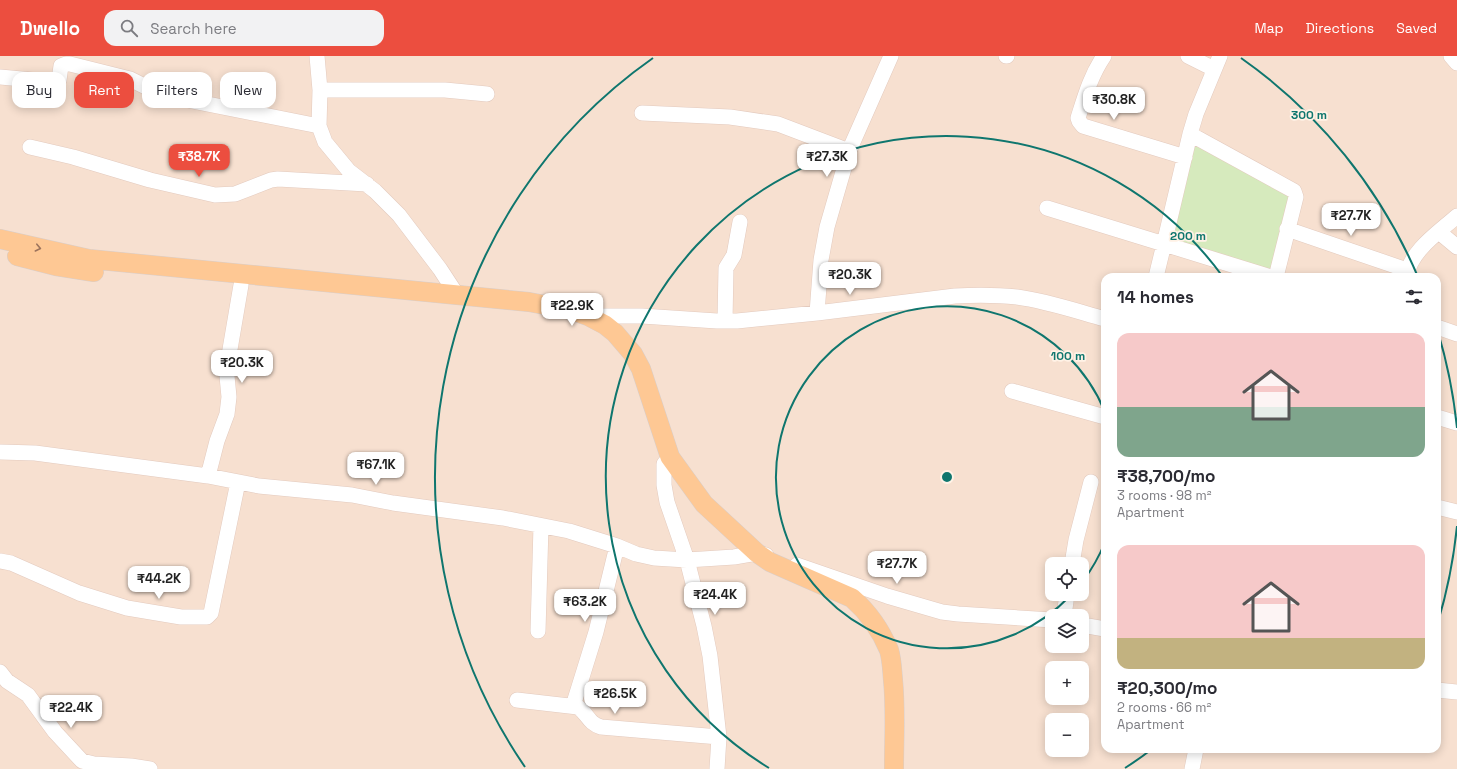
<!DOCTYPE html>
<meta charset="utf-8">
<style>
:root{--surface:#fff;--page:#f2f2f3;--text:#2b2b33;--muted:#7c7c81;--accent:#ec4e3f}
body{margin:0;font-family:"Space Grotesk",sans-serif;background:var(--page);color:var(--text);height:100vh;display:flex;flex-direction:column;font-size:15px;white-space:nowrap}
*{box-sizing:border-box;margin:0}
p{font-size:13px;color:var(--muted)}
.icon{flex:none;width:22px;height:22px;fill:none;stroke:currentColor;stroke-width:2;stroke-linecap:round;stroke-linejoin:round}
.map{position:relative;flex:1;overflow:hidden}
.drawer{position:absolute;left:1101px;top:217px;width:340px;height:480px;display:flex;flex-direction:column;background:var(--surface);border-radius:12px;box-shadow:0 2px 10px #0003}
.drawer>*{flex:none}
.banner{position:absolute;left:12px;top:16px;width:380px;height:36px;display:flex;gap:8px}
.controls{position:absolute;left:1045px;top:501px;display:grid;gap:8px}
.controls a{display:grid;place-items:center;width:44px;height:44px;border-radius:8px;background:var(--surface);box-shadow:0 2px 10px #0003;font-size:20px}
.price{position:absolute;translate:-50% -34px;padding:0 9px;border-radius:8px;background:#fff;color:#222;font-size:13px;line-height:26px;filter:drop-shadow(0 1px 2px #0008)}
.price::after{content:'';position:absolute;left:50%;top:24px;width:12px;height:9px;margin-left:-6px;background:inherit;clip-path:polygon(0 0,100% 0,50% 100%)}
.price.current{background:var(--accent);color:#fff}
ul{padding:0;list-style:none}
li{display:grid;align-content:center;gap:8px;height:212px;padding:0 16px}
li span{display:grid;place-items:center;height:124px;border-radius:12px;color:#555}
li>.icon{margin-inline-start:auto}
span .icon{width:72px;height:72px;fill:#fffc;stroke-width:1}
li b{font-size:17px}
h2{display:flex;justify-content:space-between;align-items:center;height:48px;padding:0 16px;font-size:17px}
.chip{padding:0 14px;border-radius:12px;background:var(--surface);box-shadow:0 2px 10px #0003;font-size:14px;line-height:36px}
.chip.current{background:var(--accent);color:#fff}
header{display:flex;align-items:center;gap:24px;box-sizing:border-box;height:56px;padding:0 20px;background:var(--accent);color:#fff}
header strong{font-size:19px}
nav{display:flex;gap:22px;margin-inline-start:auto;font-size:14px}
.search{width:280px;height:36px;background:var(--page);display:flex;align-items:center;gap:10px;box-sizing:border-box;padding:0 14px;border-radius:12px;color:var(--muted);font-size:15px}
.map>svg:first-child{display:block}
.residential{fill:#f7e0d0;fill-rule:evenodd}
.grass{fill:#d6eabd}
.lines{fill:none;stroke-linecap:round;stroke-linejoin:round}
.minor-casing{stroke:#e3cabe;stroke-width:16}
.major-casing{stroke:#d8cecb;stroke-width:20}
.minor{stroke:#fff;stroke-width:15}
.major{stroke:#fec894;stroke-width:19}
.oneway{stroke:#9d745d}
.ring{fill:none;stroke:#0f766e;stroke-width:2}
.centre{fill:#0f766e;stroke:#fff2e6;stroke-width:2}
.ring-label{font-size:12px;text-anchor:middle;font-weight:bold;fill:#0f766e;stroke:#fff2e6;stroke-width:3.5;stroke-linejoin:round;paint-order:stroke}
</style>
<header>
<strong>Dwello</strong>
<div class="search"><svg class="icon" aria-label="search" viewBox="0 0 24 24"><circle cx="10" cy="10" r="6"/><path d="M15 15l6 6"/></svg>Search here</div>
<nav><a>Map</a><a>Directions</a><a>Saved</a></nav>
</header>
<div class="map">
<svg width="1457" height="713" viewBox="0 0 1457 713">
<rect width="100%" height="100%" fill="#fdeddf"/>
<path class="residential" d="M0,0H1457V713H0ZM1105,221H1437V693H1105ZM1052,508H1082V538H1052ZM1052,560H1082V590H1052ZM1052,612H1082V642H1052ZM1052,664H1082V694H1052Z"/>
<path class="grass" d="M1191,81L1292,141L1275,219L1167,185Z"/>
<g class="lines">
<defs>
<path id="minor" d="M317,0L320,34L319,70L325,86L349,115L375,135L399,159L440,213L457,239
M1006,0H1007
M1104,0C1091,19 1085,40 1078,62L1079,65L1083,70L1185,101
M1188,0L1214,13
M1451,0L1457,7
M0,21L54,26L59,24L61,10L66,8H70L130,23L162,39L319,70
M320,34H445L487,38
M642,57L730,61L778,68L849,95
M1190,78L1196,58L1220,0
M30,91L73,101L150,124L215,139L235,138L271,124L278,123L367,128
M1047,152L1164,188L1190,78L1294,135L1296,141L1276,221
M1287,173L1407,214
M1439,176L1457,191
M1156,221L1164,188L1271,221
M1406,221C1411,194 1438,177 1457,160
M817,257L821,204L827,171L849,95L891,0
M588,260H642L717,265H737L817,257L955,240C976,239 997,239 1017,241C1047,245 1076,255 1105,263
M725,265L726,212L734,199L740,166
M1437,271L1457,278
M1012,335L1105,361
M1437,361L1457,367
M0,396L35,397L208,420L259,430L352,439L393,447L503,462L569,475L617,490L636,498L654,502L687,504L734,501L757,497L766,499
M670,401L664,408V429L667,446L687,504L704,570L710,600L719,681L717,713
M208,420L217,385L227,358L229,341L227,320L228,305L241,229
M1437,451L1457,456
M0,505L11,507L79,537L127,552L181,561H207L211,557L238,426
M1072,508L1076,484L1091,426
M797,509L887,540L942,556L958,558L1052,564
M1064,560L1067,538
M1082,569L1105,573
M538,575L541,470
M0,616L7,625L28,639L55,676L82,705L94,708L131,710L150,713
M1437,634L1457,636
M517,644L578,651C588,658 588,667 601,671L719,681
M573,650L596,576L617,490
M1192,713L1196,693"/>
<path id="major" d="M0,183L89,203L529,246L571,254L588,260L605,269L615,277L633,298L641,313L670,401L704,448L757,497L770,506L852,542C868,556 881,575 889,594C892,604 892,614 893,624C896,654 894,683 894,713
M17,200L56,210L94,216"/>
</defs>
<use href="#minor" class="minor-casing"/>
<use href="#major" class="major-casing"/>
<use href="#minor" class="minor"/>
<use href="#major" class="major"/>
</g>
<defs><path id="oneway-chevron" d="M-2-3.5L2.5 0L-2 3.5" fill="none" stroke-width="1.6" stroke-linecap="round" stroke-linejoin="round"/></defs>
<use class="oneway" href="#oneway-chevron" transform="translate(38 192) rotate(13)"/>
<g class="ring">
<path d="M1105 486A171 171 0 0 1 1083 525M1071 539A171 171 0 1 1 1105 356"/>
<path d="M1152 693A341 341 0 0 1 1125 712M769 712A341 341 0 1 1 1223 221"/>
<path d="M1457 470A512 512 0 0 1 1438 566M525 711A512 512 0 0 1 653 2M1241 2A512 512 0 0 1 1418 221M1438 276A512 512 0 0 1 1457 372"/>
</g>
<circle cx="947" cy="421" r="6" class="centre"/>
<g class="ring-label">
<text x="1309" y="63">300 m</text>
<text x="1188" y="184">200 m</text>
<text x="1068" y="304">100 m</text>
</g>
</svg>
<div class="controls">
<a><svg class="icon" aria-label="locate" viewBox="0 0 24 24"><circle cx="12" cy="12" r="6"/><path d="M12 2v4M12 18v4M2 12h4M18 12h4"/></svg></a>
<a><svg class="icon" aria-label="layers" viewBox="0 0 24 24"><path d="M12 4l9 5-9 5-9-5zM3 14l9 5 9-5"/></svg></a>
<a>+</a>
<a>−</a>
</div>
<b class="price" style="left:1114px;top:65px">₹30.8K</b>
<b class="price current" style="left:199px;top:122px">₹38.7K</b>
<b class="price" style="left:827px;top:122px">₹27.3K</b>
<b class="price" style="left:1351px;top:181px">₹27.7K</b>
<b class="price" style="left:850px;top:240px">₹20.3K</b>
<b class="price" style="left:572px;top:271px">₹22.9K</b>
<b class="price" style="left:242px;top:328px">₹20.3K</b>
<b class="price" style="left:376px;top:430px">₹67.1K</b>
<b class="price" style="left:897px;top:529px">₹27.7K</b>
<b class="price" style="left:159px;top:544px">₹44.2K</b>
<b class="price" style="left:715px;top:560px">₹24.4K</b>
<b class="price" style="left:585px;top:567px">₹63.2K</b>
<b class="price" style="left:615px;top:659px">₹26.5K</b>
<b class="price" style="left:71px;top:673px">₹22.4K</b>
<div class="banner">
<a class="chip">Buy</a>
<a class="chip current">Rent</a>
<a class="chip">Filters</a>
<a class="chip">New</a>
</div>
<section class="drawer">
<h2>14 homes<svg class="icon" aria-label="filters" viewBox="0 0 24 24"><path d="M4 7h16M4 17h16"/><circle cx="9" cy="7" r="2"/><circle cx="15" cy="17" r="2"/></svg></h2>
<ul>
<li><span style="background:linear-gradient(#f6c9c9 60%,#7fa58c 0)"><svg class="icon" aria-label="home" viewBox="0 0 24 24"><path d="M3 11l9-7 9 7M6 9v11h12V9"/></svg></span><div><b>₹38,700/mo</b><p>3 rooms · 98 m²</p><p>Apartment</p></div></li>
<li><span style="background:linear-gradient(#f6c9c9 75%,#c2b280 0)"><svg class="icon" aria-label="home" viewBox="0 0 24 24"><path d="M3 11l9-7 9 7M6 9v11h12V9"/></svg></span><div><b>₹20,300/mo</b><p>2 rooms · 66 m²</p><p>Apartment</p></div></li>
</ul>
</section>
</div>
